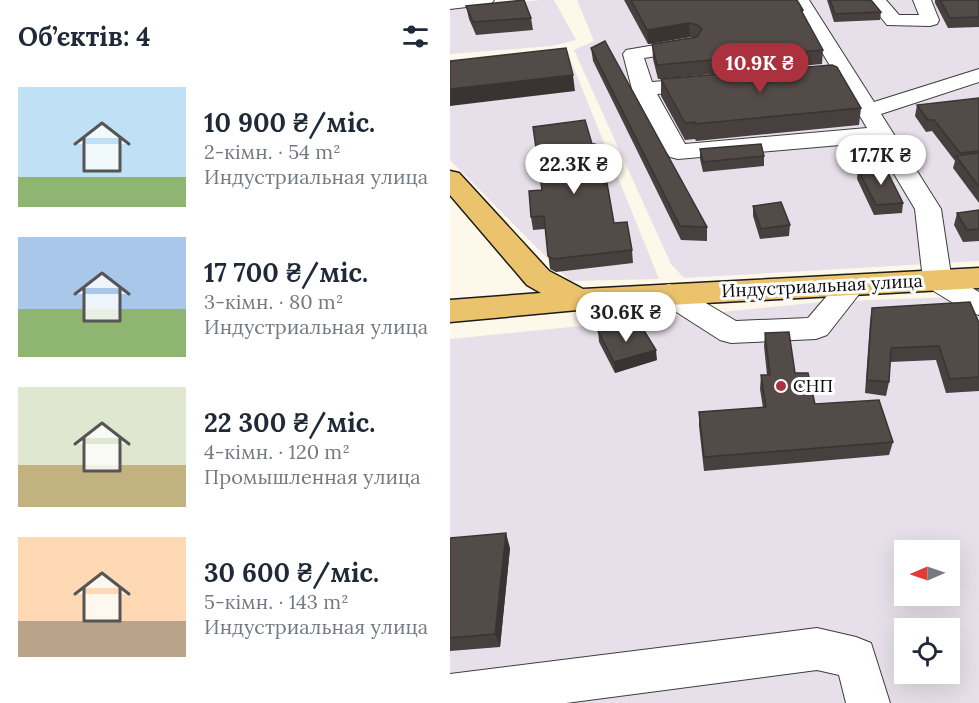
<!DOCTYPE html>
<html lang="uk">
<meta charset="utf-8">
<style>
:root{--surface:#fff;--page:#f6f6f7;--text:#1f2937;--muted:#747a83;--accent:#ac313f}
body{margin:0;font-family:Lora,serif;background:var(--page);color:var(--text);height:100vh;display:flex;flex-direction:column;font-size:22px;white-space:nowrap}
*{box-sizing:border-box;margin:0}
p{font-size:20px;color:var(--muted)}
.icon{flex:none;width:33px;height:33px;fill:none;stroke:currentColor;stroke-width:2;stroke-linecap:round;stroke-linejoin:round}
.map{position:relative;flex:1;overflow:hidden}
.drawer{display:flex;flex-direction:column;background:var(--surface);width:450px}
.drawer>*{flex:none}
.needle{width:39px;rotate:268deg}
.controls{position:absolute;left:444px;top:540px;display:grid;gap:12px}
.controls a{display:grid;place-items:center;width:66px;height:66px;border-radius:0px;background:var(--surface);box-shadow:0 6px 24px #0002;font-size:30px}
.price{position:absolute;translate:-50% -51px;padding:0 14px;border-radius:21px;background:#fff;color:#222;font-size:20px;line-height:39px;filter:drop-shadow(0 2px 3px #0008)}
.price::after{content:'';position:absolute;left:50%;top:36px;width:18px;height:14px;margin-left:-9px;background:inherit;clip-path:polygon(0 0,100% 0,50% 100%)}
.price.current{background:var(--accent);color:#fff}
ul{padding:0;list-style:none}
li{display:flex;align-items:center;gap:18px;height:150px;padding:0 18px}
li span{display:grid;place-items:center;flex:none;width:168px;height:120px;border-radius:0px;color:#555}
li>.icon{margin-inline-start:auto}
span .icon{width:72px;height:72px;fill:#fffc;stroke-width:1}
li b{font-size:26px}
h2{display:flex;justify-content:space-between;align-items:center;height:72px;padding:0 18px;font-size:26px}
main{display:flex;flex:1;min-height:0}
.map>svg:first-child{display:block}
.industrial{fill:#e7dfe9;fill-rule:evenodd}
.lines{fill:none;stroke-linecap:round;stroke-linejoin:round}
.minor-casing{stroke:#3d3d3d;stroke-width:2}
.major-casing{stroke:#1b1b1b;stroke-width:3}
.minor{fill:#fff;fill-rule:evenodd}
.major{fill:#ebc36c;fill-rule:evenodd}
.wall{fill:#47403e}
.shaded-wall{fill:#393432}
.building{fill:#524b48;stroke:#393432;stroke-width:1.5}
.poi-dot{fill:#ac313f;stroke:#fff;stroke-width:2}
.labels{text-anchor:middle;stroke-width:6;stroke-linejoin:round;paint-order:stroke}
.street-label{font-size:18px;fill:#0a0a0a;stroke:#fff}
.poi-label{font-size:18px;fill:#0a0a0a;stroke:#fff;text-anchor:start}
</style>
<main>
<section class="drawer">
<h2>Об’єктів: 4<svg class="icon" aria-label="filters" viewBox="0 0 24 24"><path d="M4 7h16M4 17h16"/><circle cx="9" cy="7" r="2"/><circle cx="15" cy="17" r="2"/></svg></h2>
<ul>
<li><span style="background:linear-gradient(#bfe0f5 75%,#8fb573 0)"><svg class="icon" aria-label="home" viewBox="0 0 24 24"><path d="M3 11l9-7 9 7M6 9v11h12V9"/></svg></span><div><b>10 900 ₴/міс.</b><p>2-кімн. · 54 m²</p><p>Индустриальная улица</p></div></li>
<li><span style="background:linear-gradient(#a9c7e8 60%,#8fb573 0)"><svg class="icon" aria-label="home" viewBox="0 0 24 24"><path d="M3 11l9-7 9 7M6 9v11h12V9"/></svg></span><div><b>17 700 ₴/міс.</b><p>3-кімн. · 80 m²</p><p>Индустриальная улица</p></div></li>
<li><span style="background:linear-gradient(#dfe7d0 65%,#c2b280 0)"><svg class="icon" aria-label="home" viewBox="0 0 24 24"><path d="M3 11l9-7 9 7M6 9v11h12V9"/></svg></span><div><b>22 300 ₴/міс.</b><p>4-кімн. · 120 m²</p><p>Промышленная улица</p></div></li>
<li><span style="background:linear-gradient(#ffd9b3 70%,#b9a48a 0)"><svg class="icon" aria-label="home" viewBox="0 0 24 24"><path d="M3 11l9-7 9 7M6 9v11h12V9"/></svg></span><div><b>30 600 ₴/міс.</b><p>5-кімн. · 143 m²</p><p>Индустриальная улица</p></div></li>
</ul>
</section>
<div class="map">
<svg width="529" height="703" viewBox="0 0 529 703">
<rect width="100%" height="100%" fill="#fdf8ea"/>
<path class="industrial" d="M90,0H104L126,40L102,46L0,54V9Z
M127,0H529V261L234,278L221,264L124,50L144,41Z
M117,51L209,279L120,281L0,160V61Z
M529,296V703H0V339L372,302ZM454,550H500V596H454ZM454,628H500V674H454Z"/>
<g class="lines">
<defs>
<path id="minor" d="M0,0H44L41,4L0,9Z
M341,0H359L424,102L529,69V82L431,114L491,209L501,275L529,292V315L518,312L477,287L473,280L465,209L425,142L228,159L220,157L216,152L182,89L173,54L176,50L240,39L247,41L250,45L247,49L240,51L194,58L202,82L254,78L262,79L265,84L262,89L254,90L207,94L235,144L417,128Z
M417,0H436L449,15H469L463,0H481L489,20L487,24L480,26L437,25Z
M403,275L413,277L417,284L377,335L366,339L281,343L270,340L209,301L204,294L209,287L219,284L229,287L286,321L358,318L393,277Z
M367,628L406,637L421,643L440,703H396L389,675L367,670L116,703H0V674Z"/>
<path id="major" d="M0,171L9,173L99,271L133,289L529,268V288L128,310L0,322V300L91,293L77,285L0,195Z"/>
</defs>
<use href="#minor" class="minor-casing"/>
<use href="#major" class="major-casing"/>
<use href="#minor" class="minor"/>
<use href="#major" class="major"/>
</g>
<path class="wall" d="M174,0H347L353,10V13L373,50L372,64L208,79L203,59L202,44L243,38L240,37L198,44Z
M377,0H421L431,12L430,20L384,22Z
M485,0H529V27L498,28L485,3Z
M16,6L81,18L83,30L26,35L19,19Z
M141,48L257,227V241L231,240L143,61Z
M211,79L411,108L409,125L246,141L245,139L235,140L211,96Z
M529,98V203L503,168L505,161L482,131L476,132L465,116L467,105Z
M250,149L314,156V166L253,172L250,159Z
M408,169L453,203L452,213L424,215L407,179Z
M92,190L164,223L182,250L183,263L106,272L100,269L95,229L83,230L81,217Z
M303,206L340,225L339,236L310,239L303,216Z
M529,210V241L513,242L504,225L507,213Z
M422,308L529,323V391L496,393L486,360L440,362L439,382L436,396L415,393L420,322Z
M148,331L207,360L165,373L149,342Z
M315,333L345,373L365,404L443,442L439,455L254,471L249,426V412L313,408L310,389L311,375H317L314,346Z
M0,538L60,548L50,647L0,651Z"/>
<path class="shaded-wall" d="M239,23L240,37L198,44L197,30Z
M123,75L125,91L0,106V89Z
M206,350L207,360L165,373L164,362Z
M56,533L60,548L50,647L45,634Z"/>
<path class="building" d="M74,0L81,18L23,22L16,6Z
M181,0H347L353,10H351L373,50L207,65L202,44L247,37L252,29L247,25L239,23L197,30Z
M380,0H421L431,12L385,14Z
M490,0H529V17L500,18Z
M155,41L257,227L230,226L141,48Z
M116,48L123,75L0,89V61Z
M382,65L387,67L411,108L245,124V122L235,123L211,79Z
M529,98V151L510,153L484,120H478L467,105Z
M135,120L142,144H145L154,184L157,183L164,223L177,222L182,250L103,259L98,256L94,216L81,217L79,191L92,190L83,127Z
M311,144L314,156L253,162L250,149Z
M528,153L529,154V187L506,156Z
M435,167L453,203L426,205L408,169Z
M331,202L340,225L311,229L303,206Z
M529,210V229L517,230L507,213Z
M520,302L529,323V377L500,379L489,346L441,348L439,382L417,380L422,308Z
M193,329L206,350L164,362L148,331Z
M339,332L345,373H358L365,404L429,400L443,442L254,457L249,412L316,407L311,375H320L315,333Z
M56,533L45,634L0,638V538Z"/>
<circle class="poi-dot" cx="331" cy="386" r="6"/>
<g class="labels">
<g class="street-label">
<text transform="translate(372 286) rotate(-3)" y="6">Индустриальная улица</text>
</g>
<g class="poi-label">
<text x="343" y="392">СНП</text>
</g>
</g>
</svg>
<div class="controls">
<a><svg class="needle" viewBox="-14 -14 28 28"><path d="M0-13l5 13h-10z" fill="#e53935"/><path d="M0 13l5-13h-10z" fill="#747a83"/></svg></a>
<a><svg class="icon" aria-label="locate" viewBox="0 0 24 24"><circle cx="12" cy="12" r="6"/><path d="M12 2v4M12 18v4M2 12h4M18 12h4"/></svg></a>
</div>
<b class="price current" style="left:310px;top:94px">10.9K ₴</b>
<b class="price" style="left:431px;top:186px">17.7K ₴</b>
<b class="price" style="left:124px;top:195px">22.3K ₴</b>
<b class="price" style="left:176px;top:343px">30.6K ₴</b>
</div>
</main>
